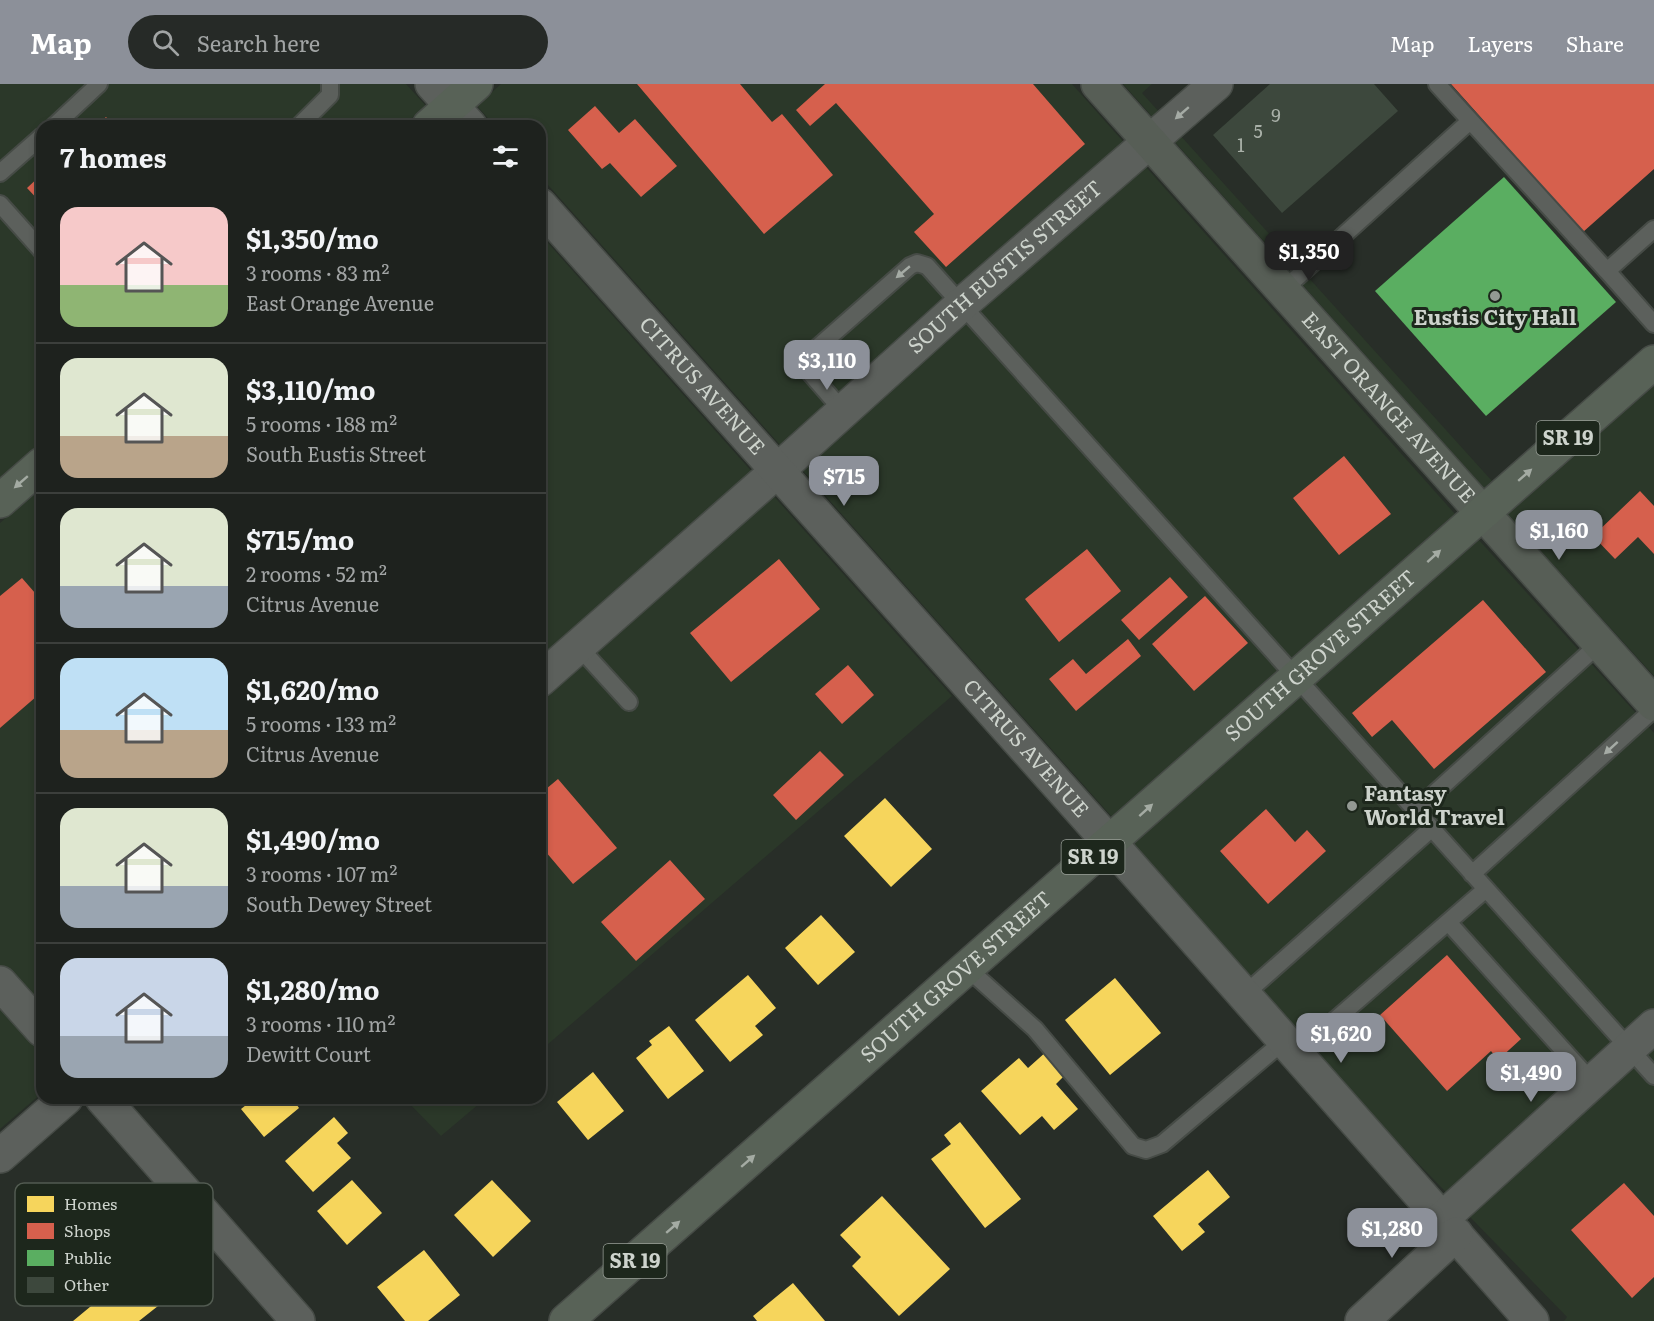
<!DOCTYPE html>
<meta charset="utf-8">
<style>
:root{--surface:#1e221e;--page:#262a27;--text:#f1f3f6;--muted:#a1a4a4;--line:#3c3f3c;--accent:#8c9099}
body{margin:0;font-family:Literata,serif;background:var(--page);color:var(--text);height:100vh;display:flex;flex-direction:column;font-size:22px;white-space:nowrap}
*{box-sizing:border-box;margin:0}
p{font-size:20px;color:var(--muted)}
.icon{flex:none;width:33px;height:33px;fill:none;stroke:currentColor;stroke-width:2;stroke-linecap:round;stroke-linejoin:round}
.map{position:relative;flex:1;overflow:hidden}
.drawer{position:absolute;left:36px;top:36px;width:510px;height:984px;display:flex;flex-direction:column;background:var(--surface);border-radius:18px;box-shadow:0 3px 9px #0003,0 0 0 2px var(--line)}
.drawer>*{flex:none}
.price{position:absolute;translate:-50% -51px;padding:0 14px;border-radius:12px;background:var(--accent);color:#fff;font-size:20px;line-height:39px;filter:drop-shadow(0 2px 3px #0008)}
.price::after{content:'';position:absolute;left:50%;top:36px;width:18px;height:14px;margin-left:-9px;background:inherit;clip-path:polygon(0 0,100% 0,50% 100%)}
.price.active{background:#222;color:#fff}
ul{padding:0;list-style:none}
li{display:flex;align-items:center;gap:18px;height:150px;padding:0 24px}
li+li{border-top:2px solid var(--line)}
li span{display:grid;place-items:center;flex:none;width:168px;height:120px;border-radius:18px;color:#555}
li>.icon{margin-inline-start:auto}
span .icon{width:72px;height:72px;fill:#fffc;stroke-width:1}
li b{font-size:26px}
h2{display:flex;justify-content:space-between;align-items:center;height:72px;padding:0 24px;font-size:26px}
header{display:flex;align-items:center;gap:36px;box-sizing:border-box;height:84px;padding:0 30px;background:var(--accent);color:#fff}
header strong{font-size:28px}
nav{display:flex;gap:33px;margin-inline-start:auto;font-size:21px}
.search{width:420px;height:54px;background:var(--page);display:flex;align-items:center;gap:15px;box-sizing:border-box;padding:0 21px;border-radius:33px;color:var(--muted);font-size:22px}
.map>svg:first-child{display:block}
.built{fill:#2b3829}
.homes{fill:#f6d55c}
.shops{fill:#d6604d}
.public{fill:#5aae61}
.building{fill:#3d483d}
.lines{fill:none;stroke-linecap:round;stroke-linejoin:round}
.service-casing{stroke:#464b46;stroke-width:20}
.minor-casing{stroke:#464b46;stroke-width:36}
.tertiary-casing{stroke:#464b46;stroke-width:36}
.secondary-casing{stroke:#464b46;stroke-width:36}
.primary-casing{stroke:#464b46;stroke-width:36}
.service{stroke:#5c605c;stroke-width:16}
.minor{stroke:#5c605c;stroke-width:33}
.tertiary{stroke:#5c605c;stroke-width:33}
.secondary{stroke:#575e56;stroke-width:33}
.primary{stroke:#586257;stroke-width:33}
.oneway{fill:#a5aba5}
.oneway2{fill:#a4aba3}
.poi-dot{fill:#939993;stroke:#1d271c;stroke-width:2}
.labels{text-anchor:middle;stroke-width:6;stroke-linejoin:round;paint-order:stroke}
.number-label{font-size:18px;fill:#a9b0a8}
.shield{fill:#1d271c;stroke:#989f97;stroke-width:1.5}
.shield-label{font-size:20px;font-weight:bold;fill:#cdd3cc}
.street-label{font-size:21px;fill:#cdd3cc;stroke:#1d271c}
.poi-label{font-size:21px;font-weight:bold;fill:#cdd3cc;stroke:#1d271c}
.key{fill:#1d271c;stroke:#525b51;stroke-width:1.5}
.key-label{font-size:16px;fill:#cdd3cc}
</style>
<header>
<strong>Map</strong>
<div class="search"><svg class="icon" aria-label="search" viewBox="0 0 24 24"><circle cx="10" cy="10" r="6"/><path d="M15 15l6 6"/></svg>Search here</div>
<nav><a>Map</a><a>Layers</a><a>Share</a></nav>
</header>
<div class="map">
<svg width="1654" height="1237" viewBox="0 0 1654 1237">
<rect width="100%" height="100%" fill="#282e28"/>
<path class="built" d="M0,0H406L426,22L403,42H42V357L0,394Z
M501,0H1072L1455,430L1112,733L540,92V42H495L477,22Z
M1123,0H1152L1142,9L1492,397L1484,404Z
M540,150L952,612L540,967Z
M1654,300V592L1507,430Z
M42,402V1009L0,1045V439Z
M1478,455L1654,649V1237H1564L1567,1233L1120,772Z
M404,1014H486L441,1052Z"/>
<path class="homes" d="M885,714L932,765L891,803L844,752Z
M821,831L855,868L818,901L785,864Z
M748,891L776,924L755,942L763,951L730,978L695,936Z
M1115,894L1161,949L1110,991L1065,936Z
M669,942L704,987L668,1015L636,974L652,961L649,957Z
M1047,967L1067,989L1056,1000L1078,1025L1054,1046L1042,1032L1020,1051L981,1007L1019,974L1028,984Z
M593,988L624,1027L588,1056L557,1018Z
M255,1014H292L299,1024L264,1053L241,1025Z
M334,1033L348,1049L337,1059L351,1074L313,1108L285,1077Z
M960,1038L1021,1115L985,1144L931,1075L951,1060L944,1051Z
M1208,1086L1230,1113L1198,1140L1205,1148L1182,1167L1153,1132Z
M352,1096L382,1129L347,1161L317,1127Z
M492,1096L531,1137L493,1173L454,1131Z
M882,1112L950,1185L899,1232L852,1182L861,1173L840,1151Z
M424,1166L460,1211L428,1237H405L377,1203Z
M131,1189L158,1222L139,1237H73Z
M793,1199L825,1237H757L753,1232Z"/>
<path class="shops" d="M637,0H740L772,38L782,30L833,91L764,150Z
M825,0H1033L1085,60L946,183L914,148L934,130L836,19L810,42L796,26Z
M1451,0H1654V85L1583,148Z
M595,22L619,49L635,35L677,82L641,113L610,79L602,85L568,46Z
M106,33L114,42H96Z
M42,90V120L27,104Z
M1344,372L1391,430L1339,471L1293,414Z
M1640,407L1654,422V470L1638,453L1615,475L1593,452Z
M1087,465L1121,507L1059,558L1025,515Z
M779,475L820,525L731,598L690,549Z
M1170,493L1188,513L1139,556L1121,536Z
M22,494L42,517V618L37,612L0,644V512Z
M1205,512L1248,559L1194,607L1152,560Z
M1483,516L1546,588L1434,685L1392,636L1372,653L1352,629Z
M1128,555L1141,572L1076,627L1049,595L1073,575L1086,590Z
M848,581L874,611L842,640L815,610Z
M820,667L844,691L796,736L773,711Z
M558,695L617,764L573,800L540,761V710Z
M1266,725L1295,758L1307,746L1326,767L1268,820L1220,767Z
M670,776L705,815L636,877L601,838Z
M1447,871L1521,955L1498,976L1491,967L1447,1007L1380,931Z
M1624,1099L1654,1132V1193L1632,1214L1571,1146Z"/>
<path class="public" d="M1504,93L1616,218L1486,332L1375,207Z"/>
<path class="building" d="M1270,0H1374L1398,27L1282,129L1213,51Z"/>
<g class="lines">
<defs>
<path id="service" d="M1437,0L1607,187
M54,42L99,0
M299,42L330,11V0
M0,89L42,52
M0,120L42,167
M1654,145L1607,187L1654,240
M1282,207L1470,37
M843,327L810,289C808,278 812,272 818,263L910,182L917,179L927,182L1654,992
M578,562L629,618
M1415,727L1599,560
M1472,790L1654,625
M1448,838L1592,998
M967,884L1035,945L1133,1062L1146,1066L1162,1060L1285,956
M1245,910L1431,745
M1297,969L1486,805"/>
<g id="minor">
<path id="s1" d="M540,596L777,387L961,221L1216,0"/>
<path d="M1110,759L1532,1237"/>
<path d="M0,899L42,946"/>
<path d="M102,1014L298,1237"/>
<path d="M0,1072L66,1014"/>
<path d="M1443,1134L1654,942"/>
<path d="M1362,1237L1456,1150"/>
</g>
<g id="tertiary">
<path d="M432,0L470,42"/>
<path id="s2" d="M540,121L1110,759"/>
</g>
<g id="secondary">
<path id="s3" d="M1098,0L1654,620"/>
</g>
<g id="primary">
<path d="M429,42L476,0"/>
<path d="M0,417L42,380"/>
<path id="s4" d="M566,1237L1654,278"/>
</g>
</defs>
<use href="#service" class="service-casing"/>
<use href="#minor" class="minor-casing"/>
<use href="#tertiary" class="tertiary-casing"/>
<use href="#secondary" class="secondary-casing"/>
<use href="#primary" class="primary-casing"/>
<use href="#service" class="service"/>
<use href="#minor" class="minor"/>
<use href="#tertiary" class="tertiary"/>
<use href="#secondary" class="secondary"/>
<use href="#primary" class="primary"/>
</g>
<defs><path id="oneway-solid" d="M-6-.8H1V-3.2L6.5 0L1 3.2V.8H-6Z" transform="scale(1.5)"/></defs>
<g class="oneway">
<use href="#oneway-solid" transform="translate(1182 29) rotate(139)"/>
<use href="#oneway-solid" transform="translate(903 188) rotate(140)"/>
<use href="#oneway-solid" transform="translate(1611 664) rotate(138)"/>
</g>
<g class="oneway2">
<use href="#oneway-solid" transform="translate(1525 391) rotate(-41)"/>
<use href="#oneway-solid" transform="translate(21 398) rotate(139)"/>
<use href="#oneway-solid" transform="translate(1434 472) rotate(-42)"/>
<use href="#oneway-solid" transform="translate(1146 726) rotate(-42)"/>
<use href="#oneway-solid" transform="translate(748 1077) rotate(-41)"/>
<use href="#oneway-solid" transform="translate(673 1143) rotate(-41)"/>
</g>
<g class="poi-dot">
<circle cx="1495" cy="212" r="6"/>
<circle cx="1352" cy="722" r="6"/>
</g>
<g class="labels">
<g class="number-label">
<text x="1276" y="38">9</text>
<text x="1258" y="54">5</text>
<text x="1241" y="68">1</text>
</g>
<g class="shield">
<rect x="1536.5" y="337" width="63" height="34" rx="4.5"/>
<rect x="1061.5" y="756" width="63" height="34" rx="4.5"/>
<rect x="603.5" y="1160" width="63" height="34" rx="4.5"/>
</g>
<g class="shield-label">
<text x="1568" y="361">SR 19</text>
<text x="1093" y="780">SR 19</text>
<text x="635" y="1184">SR 19</text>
</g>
<g class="street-label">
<text dy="7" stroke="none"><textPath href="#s1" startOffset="622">SOUTH EUSTIS STREET</textPath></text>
<text dy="7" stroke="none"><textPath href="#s2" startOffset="243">CITRUS AVENUE</textPath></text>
<text dy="7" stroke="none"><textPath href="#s3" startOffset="435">EAST ORANGE AVENUE</textPath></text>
<text dy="7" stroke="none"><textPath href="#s4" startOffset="1006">SOUTH GROVE STREET</textPath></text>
<text dy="7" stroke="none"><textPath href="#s2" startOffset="729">CITRUS AVENUE</textPath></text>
<text dy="7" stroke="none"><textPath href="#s4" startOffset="520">SOUTH GROVE STREET</textPath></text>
</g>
<g class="poi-label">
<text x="1495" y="241">Eustis City Hall</text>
<text x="1364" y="717" text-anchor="start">Fantasy<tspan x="1364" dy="24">World Travel</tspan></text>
</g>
</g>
<rect x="15" y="1099" width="198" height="123" rx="9" class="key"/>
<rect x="27" y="1112" width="27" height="16" fill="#f6d55c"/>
<rect x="27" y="1139" width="27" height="16" fill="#d6604d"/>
<rect x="27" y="1166" width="27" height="16" fill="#5aae61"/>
<rect x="27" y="1193" width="27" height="16" fill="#3d483d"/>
<g class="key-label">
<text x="64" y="1126">Homes</text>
<text x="64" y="1153">Shops</text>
<text x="64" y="1180">Public</text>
<text x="64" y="1207">Other</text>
</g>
</svg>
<b class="price active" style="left:1309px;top:198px">$1,350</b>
<b class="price" style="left:827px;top:307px">$3,110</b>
<b class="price" style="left:844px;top:423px">$715</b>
<b class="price" style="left:1559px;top:477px">$1,160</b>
<b class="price" style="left:1341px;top:980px">$1,620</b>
<b class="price" style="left:1531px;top:1019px">$1,490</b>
<b class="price" style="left:1392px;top:1175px">$1,280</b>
<section class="drawer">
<h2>7 homes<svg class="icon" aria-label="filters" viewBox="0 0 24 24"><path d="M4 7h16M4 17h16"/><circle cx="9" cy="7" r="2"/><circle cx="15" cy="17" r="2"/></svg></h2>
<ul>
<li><span style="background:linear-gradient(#f6c9c9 65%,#8fb573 0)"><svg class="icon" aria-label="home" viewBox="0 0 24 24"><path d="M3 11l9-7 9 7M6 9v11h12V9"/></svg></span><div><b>$1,350/mo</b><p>3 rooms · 83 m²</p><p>East Orange Avenue</p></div></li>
<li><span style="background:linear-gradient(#dfe7d0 65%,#b9a48a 0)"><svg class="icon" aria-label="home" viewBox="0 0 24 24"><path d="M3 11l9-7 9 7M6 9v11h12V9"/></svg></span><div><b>$3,110/mo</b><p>5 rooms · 188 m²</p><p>South Eustis Street</p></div></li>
<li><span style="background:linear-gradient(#dfe7d0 65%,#9aa5b1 0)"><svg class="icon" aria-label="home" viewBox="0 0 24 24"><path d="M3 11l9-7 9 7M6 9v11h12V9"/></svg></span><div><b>$715/mo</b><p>2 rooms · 52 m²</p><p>Citrus Avenue</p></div></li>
<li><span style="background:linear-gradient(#bfe0f5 60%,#b9a48a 0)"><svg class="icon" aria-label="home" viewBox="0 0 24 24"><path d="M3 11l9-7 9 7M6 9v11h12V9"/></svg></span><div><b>$1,620/mo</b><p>5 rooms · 133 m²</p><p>Citrus Avenue</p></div></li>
<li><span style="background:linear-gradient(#dfe7d0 65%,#9aa5b1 0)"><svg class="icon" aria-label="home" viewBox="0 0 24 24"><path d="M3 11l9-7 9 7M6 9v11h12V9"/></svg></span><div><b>$1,490/mo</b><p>3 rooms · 107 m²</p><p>South Dewey Street</p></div></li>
<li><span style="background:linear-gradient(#c9d6e8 65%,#9aa5b1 0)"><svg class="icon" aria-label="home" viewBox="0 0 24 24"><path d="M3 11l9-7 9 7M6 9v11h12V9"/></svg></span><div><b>$1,280/mo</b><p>3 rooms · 110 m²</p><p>Dewitt Court</p></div></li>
</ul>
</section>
</div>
